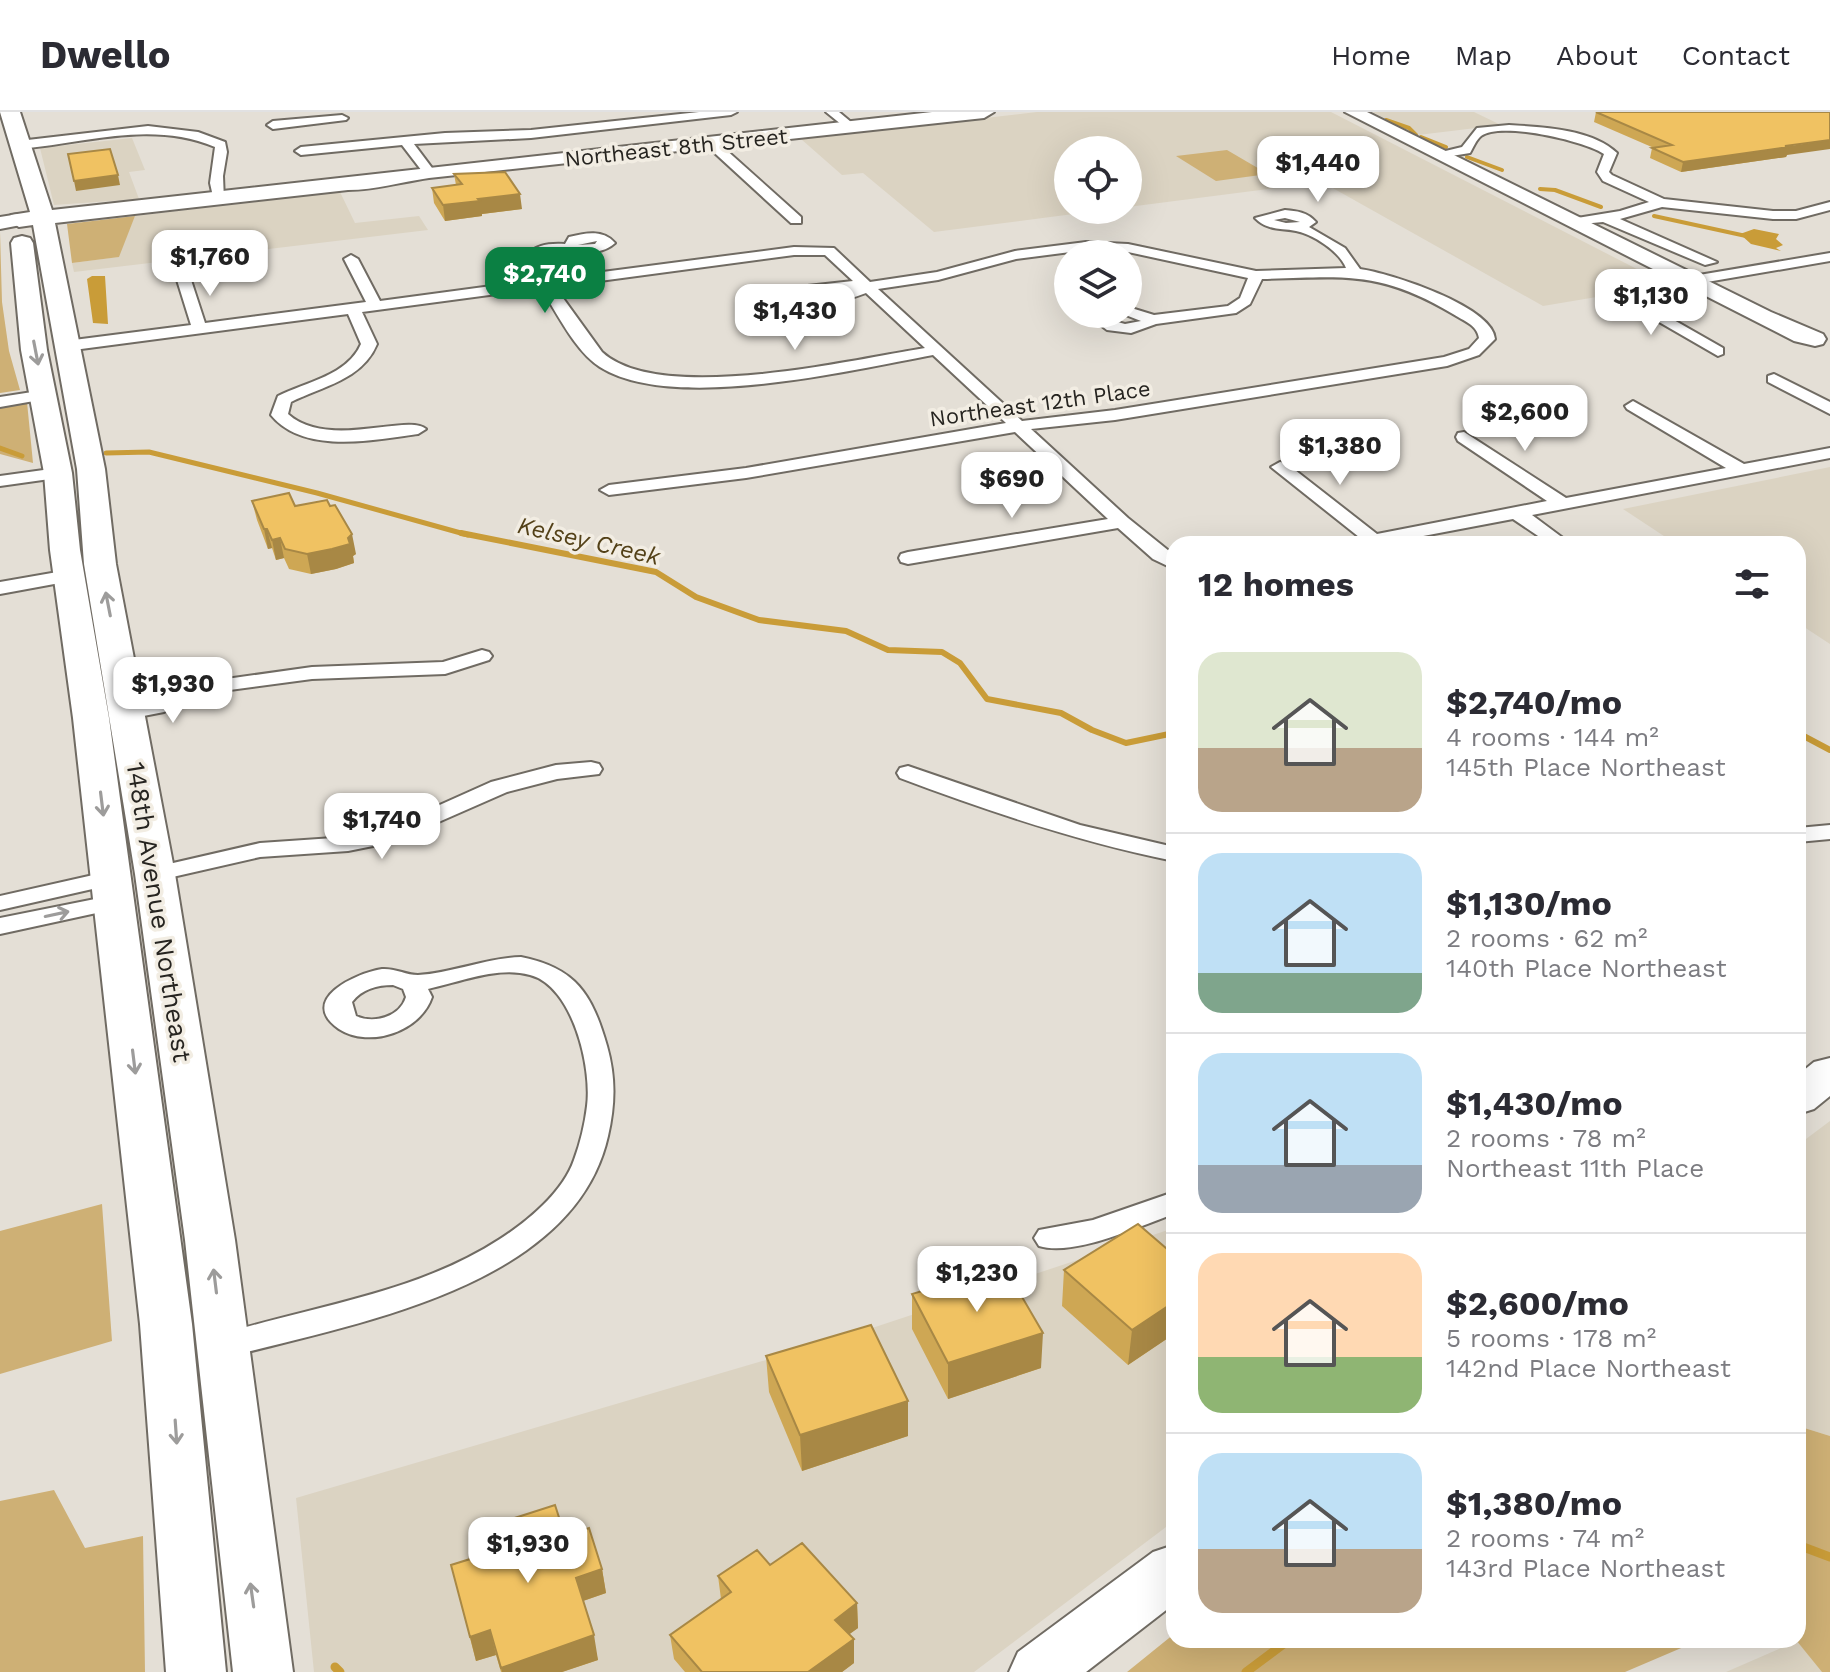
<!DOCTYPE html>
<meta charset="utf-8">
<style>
:root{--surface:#fff;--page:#f7f7f7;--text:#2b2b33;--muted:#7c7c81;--line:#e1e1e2;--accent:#0b8043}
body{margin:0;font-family:"Work Sans",sans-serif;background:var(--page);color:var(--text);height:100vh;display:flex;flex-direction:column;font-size:30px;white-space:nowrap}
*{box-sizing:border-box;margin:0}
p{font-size:26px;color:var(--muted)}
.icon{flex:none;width:44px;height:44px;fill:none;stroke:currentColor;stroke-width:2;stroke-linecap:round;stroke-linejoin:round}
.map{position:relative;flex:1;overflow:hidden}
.side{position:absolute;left:1166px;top:424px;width:640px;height:1112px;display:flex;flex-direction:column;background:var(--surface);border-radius:24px;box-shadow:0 8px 32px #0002}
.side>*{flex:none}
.fabs{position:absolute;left:1054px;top:24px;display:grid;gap:16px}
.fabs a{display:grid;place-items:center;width:88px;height:88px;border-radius:50%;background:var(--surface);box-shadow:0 8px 32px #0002;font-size:40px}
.price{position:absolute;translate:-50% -68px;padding:0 18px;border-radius:16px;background:#fff;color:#222;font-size:26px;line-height:52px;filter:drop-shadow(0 2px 4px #0008)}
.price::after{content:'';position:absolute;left:50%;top:48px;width:24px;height:18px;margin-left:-12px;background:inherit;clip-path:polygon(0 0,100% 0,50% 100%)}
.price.on{background:var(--accent);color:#fff}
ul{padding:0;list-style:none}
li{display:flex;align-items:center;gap:24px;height:200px;padding:0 32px}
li+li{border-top:2px solid var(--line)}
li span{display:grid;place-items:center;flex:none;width:224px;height:160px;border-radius:24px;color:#555}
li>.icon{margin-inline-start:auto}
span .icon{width:96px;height:96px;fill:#fffc;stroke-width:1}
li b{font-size:34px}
h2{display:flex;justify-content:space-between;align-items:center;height:96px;padding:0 32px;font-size:34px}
header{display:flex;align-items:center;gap:48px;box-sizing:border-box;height:112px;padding:0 40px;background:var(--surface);border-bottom:2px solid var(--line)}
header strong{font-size:38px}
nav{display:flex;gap:44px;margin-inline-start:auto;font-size:28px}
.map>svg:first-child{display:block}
.built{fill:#dbd3c2}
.green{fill:#ceb075}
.water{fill:#c99c38}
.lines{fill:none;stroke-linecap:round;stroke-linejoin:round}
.stream-far3{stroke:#c99c38;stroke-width:4}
.stream-far2{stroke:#c99c38;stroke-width:5}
.stream-far1{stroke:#c99c38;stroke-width:6}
.stream{stroke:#c99c38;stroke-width:9}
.street-casing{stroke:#706b63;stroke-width:4}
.secondary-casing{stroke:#706b63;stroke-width:4}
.primary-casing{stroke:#706b63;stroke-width:4}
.street{fill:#fff;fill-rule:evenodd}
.secondary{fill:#fff;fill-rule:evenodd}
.primary{fill:#fff;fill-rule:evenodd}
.wall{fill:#cea754}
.shaded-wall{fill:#a88845}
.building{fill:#f0c262;stroke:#a88845;stroke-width:2}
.oneway{stroke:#9d9c9b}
.labels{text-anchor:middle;stroke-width:7;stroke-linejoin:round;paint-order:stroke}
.far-street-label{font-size:22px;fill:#262420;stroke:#f2ede3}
.far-water-label{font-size:24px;font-style:italic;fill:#534118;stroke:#f2ede3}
.street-label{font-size:26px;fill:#262420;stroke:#f2ede3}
</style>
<header>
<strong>Dwello</strong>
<nav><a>Home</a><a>Map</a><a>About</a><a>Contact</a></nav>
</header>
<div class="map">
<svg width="1830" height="1560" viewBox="0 0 1830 1560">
<rect width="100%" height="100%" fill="#e4dfd6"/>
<path class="built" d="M1037,0H1331L1668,173L1543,194L1322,70L1128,95V38H1068V98H1104L934,120L863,61L842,63L801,27Z
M1372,0H1474L1501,13L1418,23Z
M132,26L145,58L129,60L139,87L54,93L40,36Z
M340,80L355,111L419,104L428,118L74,160L72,151L118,145L135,104Z
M1830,355V532L1798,511V432H1676L1623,397Z
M1830,1009V1324L1798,1314V1033Z
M1174,1116V1409L974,1560H314L296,1386L851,1223Z
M1797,1529L1823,1560H1726Z"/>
<path class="green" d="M1227,38L1268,62L1216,69L1176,44Z
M135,104L119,145L72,151L67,112Z
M0,120L2,190L9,239L20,278L0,281Z
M27,290L33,351L0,342V294Z
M102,1092L112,1229L0,1262V1119Z
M1798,1314L1830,1324V1560H1822L1796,1528Z
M54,1378L85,1436L143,1424L145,1560H0V1389Z
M1174,1522V1528H1700L1625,1560H1127Z"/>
<path class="water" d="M1754,117L1779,122L1776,127L1783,133L1776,136L1781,139L1751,132L1740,122Z
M92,164H105L108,212L93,211L87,167Z"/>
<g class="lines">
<path class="stream-far3" d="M1386,8L1409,16L1416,23
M1421,25L1446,35
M1467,45L1502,58
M1540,77L1555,78L1601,95
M1654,104L1746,124"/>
<path class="stream-far2" d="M0,336L22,344
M106,341L149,340L317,381L468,423"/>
<path class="stream-far1" d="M461,421L656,460L696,485L759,508L846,519L888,538L942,540L960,551L987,587L1061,601L1092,618L1126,631L1174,621
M1798,621L1830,638"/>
<path class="stream" d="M1798,1433L1830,1445
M335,1555L340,1560
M1246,1560L1289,1528"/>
<defs>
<path id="street" d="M699,0H737L731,3L531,26L414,32L435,60L429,64L425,63L402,33L301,43L295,39L301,35L445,21L531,18Z
M826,0H839L857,15L847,17Z
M342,3L348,6L346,8L273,17L267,13L273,9Z
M1509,13C1543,15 1592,17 1617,41L1609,60L1612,63L1664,87L1773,99H1796L1830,90V98L1796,107H1773L1662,95L1620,107L1717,150L1705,153L1603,110L1571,113V107L1620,99L1649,90L1603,69L1597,60L1604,42C1585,29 1500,9 1481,24C1476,28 1473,36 1470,41L1439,46L1433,42L1462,35L1477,16Z
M148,14L198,20L225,30L227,40L223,64L224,89H214L210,71L215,35C152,8 85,31 19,37L13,33L19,29Z
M707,28H715L801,105V111H791L707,34Z
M1285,98C1297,99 1307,100 1316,110L1309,115L1345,136L1360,157C1389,161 1493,194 1495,227L1479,243L1447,254L1115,308L1031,317L1128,406L1174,443V457L1153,447L1118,416L908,452L901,450L899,446L901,442L908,440L1108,407L1015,320L746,366L609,383L600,378L609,373L746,356L1006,311L933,243C851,258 673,301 600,255C575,239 557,201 541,176L362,200L377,232C362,268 323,274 291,290L288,302C328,338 408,301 426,317L418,322C373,328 304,343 271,303L278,284C306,270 348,263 361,232L348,202L66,239L58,234L66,229L191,213L177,168L184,164L191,168L205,211L366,190L344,147L351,143L358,147L380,189L536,168L522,147C534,133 547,131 565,132L569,125C585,121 603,117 615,131C592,152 558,127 536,148L549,167L794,135L834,136L870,170L937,160L1015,139L1086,130L1128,132L1256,159L1346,156C1340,140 1313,122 1296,119C1281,116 1268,119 1255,106ZM1285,106L1300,110L1286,111L1274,108ZM597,129L595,132L578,133ZM1086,138L1128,140L1248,166L1240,186L1228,194L1154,203L1128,195V202H1123L1141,209L1125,212L1110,208L1114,202H1100L1095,209L1107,218L1131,221L1156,212L1236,201L1250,192L1262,167C1345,165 1379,158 1453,202C1464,209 1477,213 1479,226L1469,237L1444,245L1115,298L1022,309L878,177L938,168L1016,147ZM794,143H825L853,169L771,178L758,186V192C793,200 832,194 866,181L925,236C851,248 659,293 602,240L555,175ZM841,176L850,177L817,185L775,186Z
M1830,141V149L1707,170L1706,175L1701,176L1637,187L1723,236V242L1718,244L1621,188L1629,179L1687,170L1688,165L1693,164Z
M1774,262L1830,290V302L1768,270V264Z
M45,278L53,283L51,286L0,295V285Z
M1633,289L1744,352L1830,336V346L1532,403L1571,432H1550L1513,407L1381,432H1343L1345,428L1359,425L1271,355L1280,350L1286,351L1377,422L1547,389L1458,329L1456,325L1458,321L1464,320L1566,386L1726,356L1627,297L1625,294Z
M58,356L64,357L67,361L64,365L0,374V364Z
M69,458L78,464L76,468L0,482V470Z
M482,538L489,540L492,544L489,548L445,562L312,567L200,582L164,600L128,607L117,601L121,597L152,591L170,583L125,589L115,583L118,579L155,571L205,570L312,555L443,550Z
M591,650L599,652L602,657L599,662L557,667L507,680L393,730L348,739L260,745L155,769L147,767L143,762L147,757L260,731L348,725L386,717L491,670L556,653Z
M908,654L1080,713L1174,735V749C1080,730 990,700 900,666L897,661L900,656Z
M1830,713V727L1798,730V716Z
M111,759L119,761L123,766L119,771L0,798V784Z
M115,783L124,785L127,790L124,795L0,822V806Z
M521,845C576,856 592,882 607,934C616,966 615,993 608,1024C574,1176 352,1212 224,1246L213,1243L208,1234L213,1225C309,1194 414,1183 500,1127C528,1109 563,1080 574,1048C580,1032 585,1011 587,994C592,956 573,874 530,863C498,854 460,870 428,877L432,885C421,919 370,937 339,917C297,888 356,861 382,857C395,856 406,863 418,863C453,861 486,846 521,845ZM393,873L403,877L406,885C400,905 374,912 356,904L352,890C362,877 377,873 393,873Z
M1174,1080V1102C1139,1114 1074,1145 1039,1134L1034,1126L1039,1118L1093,1108Z"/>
<path id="secondary" d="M1345,0H1367L1771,200L1823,222L1826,227L1823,232L1815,234L1794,229Z
M19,102L26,104L29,108L26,112L0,117V105Z"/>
<path id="primary" d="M0,0H20L52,98L932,0H994L984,6L429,66C401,70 376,78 348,78L55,111L105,357L116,452L175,762L235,1128L293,1560H233L185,1128L135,762L84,452L77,357L33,113L19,115L8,108L11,103L30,100Z
M22,124L30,126L33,131L47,238L72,361L80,438L109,606L192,1212L226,1560H166L140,1212L73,606L50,438L44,361L21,238L11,131L14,126Z
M1830,946V984L1814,997L1798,1002V963L1814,950Z
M1174,1433V1492L1086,1560H1009L1018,1540L1153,1440Z"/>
</defs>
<use href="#street" class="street-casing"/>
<use href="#secondary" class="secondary-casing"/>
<use href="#primary" class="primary-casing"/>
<use href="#street" class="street"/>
<use href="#secondary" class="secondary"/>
<use href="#primary" class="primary"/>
</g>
<path class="wall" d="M1596,0L1787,43L1786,45L1681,60L1650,46L1652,36H1654L1594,10Z
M454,62L522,97L482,102V104L445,109L434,91L432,76L456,73Z
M252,389L356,442L353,444L354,451L336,457L311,462L289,457L284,446L276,448L272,436L268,437L257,408Z
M1174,1143V1222L1128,1253L1062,1194L1064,1158Z
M912,1182L1041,1256L948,1287L912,1217Z
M766,1244L908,1289V1324L802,1359L769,1280Z
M474,1419L565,1424L602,1457L606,1481L583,1489L598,1548L562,1560H501L496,1543L476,1549L451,1453L480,1443Z
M770,1453L857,1491L858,1516L849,1522L854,1527V1551L842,1560H685L674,1547L670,1523L721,1487L718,1464Z"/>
<path class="shaded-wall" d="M1830,28V37L1787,43L1786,45L1681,60L1683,50Z
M118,63L120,73L76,79L74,69Z
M520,82L522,97L482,102V104L445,109L443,93L478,87Z
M264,417H267L272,436L268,437Z
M352,422L356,442L353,444L354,451L336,457L311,462L307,442Z
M280,426L284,446L276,448L272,428Z
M1174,1190V1222L1128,1253L1132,1218Z
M1043,1221L1041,1256L948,1287V1251Z
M908,1289V1324L802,1359L800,1323Z
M602,1457L606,1481L580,1490L576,1466Z
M857,1491L858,1516L836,1532L835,1508Z
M490,1518L496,1543L476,1549L470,1525Z
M594,1523L598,1548L562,1560H502L501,1556Z
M854,1527V1551L842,1560H808Z"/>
<path class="building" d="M1596,0H1830V28L1785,34L1789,35L1683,50L1652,36L1672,33Z
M110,37L118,63L74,69L68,42Z
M505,60L520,82L478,87L480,89L443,93L432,76L462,72L454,62Z
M289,381L295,394L327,388L330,394L335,393L352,422L348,426L350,432L332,437L307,442L285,437L280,426L272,428L267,417H264L252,389Z
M1138,1112L1174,1143V1190L1132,1218L1064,1158Z
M1004,1154L1043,1221L948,1251L912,1182Z
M871,1213L908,1289L800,1323L766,1244Z
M555,1393L565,1424L589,1416L602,1457L576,1466L594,1523L501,1556L490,1518L470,1525L451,1453L483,1443L474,1419Z
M802,1431L857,1491L835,1508L854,1527L808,1560H702L670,1523L731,1480L718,1464L757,1438L770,1453Z"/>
<defs><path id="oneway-shaft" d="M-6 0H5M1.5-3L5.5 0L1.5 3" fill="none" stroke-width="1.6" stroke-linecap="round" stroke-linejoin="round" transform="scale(2)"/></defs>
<g class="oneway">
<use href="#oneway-shaft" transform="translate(36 241) rotate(79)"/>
<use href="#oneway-shaft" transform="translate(108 492) rotate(-101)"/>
<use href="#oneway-shaft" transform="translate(102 692) rotate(83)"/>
<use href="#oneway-shaft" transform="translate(57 802) rotate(-12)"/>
<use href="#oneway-shaft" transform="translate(134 950) rotate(83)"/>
<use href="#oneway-shaft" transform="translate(215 1169) rotate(-97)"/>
<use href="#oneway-shaft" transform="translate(176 1320) rotate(86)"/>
<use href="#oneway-shaft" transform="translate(252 1483) rotate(-98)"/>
</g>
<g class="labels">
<g class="far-street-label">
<text transform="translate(676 35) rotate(-6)" y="8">Northeast 8th Street</text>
<text transform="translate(1040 291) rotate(-8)" y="8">Northeast 12th Place</text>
</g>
<g class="far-water-label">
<text transform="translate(589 429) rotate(13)" y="8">Kelsey Creek</text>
</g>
<g class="street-label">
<text transform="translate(159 800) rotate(81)" y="9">148th Avenue Northeast</text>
</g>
</g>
</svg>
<div class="fabs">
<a><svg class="icon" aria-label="locate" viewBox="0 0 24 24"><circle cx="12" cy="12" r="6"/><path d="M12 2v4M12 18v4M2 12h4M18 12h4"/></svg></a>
<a><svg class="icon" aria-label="layers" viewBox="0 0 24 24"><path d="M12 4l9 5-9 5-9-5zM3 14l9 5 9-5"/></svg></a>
</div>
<b class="price" style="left:1318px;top:92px">$1,440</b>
<b class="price" style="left:210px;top:186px">$1,760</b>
<b class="price on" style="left:545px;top:203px">$2,740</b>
<b class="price" style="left:1651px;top:225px">$1,130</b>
<b class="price" style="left:795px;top:240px">$1,430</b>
<b class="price" style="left:1525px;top:341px">$2,600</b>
<b class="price" style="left:1340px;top:375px">$1,380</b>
<b class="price" style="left:1012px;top:408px">$690</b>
<b class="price" style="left:173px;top:613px">$1,930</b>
<b class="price" style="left:382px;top:749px">$1,740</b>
<b class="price" style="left:977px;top:1202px">$1,230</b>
<b class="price" style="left:528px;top:1473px">$1,930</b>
<section class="side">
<h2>12 homes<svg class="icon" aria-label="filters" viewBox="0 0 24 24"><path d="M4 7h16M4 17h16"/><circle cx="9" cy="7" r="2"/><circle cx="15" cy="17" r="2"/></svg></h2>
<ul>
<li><span style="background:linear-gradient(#dfe7d0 60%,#b9a48a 0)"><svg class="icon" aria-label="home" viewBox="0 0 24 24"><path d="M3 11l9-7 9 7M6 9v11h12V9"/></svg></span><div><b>$2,740/mo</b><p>4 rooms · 144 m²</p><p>145th Place Northeast</p></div></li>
<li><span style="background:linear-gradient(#bfe0f5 75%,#7fa58c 0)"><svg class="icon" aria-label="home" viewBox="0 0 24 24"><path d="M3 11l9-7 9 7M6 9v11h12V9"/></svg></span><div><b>$1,130/mo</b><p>2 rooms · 62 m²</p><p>140th Place Northeast</p></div></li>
<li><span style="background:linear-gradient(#bfe0f5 70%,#9aa5b1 0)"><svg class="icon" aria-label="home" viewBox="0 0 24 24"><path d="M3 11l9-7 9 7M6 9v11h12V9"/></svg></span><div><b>$1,430/mo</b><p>2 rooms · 78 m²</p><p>Northeast 11th Place</p></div></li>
<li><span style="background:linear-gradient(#ffd9b3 65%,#8fb573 0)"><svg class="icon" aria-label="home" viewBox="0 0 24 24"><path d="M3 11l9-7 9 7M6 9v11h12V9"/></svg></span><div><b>$2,600/mo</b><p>5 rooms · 178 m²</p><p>142nd Place Northeast</p></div></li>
<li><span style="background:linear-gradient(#bfe0f5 60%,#b9a48a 0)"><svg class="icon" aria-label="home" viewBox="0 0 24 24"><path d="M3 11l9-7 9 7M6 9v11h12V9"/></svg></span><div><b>$1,380/mo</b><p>2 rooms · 74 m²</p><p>143rd Place Northeast</p></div></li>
</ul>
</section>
</div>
